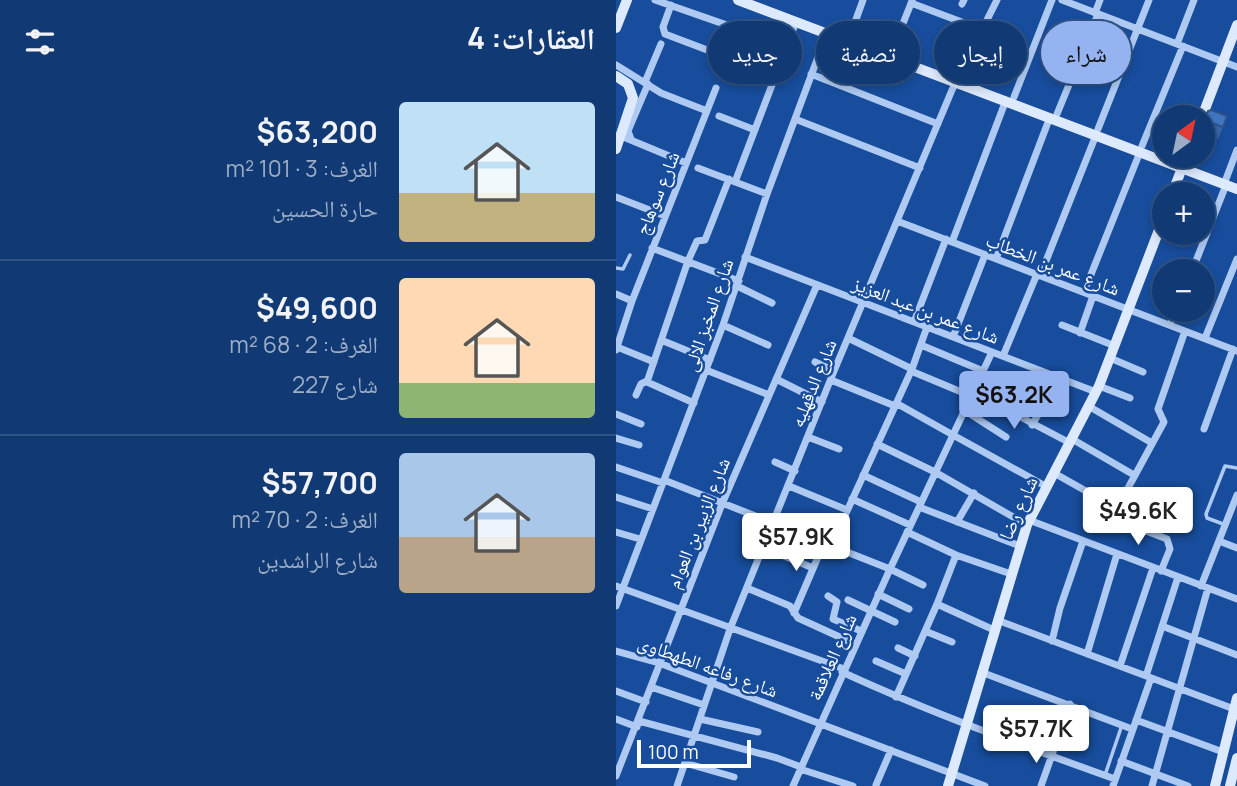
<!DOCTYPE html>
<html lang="ar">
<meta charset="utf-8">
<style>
:root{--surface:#113a75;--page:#1a417a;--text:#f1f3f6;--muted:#9cadc5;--line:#305487;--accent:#95b2f1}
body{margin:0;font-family:Manrope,"Noto Naskh Arabic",sans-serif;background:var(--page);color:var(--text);direction:rtl;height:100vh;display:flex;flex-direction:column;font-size:26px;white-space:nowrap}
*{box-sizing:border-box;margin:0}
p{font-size:23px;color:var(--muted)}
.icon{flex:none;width:38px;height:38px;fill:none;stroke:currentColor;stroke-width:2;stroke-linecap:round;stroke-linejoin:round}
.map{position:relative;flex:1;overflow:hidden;direction:ltr}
.sheet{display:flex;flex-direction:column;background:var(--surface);width:616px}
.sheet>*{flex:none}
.banner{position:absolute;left:21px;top:21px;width:494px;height:63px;direction:rtl;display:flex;gap:14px}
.needle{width:46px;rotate:33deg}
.tools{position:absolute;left:536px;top:105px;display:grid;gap:14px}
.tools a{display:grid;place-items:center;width:63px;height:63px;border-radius:50%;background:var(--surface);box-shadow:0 4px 10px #0003,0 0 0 2px var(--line);font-size:35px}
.scale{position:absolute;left:21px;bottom:18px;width:114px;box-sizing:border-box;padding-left:7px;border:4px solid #fff;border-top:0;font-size:19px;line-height:24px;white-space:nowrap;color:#fff;-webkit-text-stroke:5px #174d9c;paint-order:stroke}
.price{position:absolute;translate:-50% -60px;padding:0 16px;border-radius:7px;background:#fff;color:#222;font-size:23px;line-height:46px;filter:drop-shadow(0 2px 4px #0008)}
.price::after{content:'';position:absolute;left:50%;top:42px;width:21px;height:16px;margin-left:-10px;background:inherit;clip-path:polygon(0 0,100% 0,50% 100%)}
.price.on{background:var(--accent);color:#111}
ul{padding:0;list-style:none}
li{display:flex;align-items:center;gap:21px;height:175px;padding:0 21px}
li+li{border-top:2px solid var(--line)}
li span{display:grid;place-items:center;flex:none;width:196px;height:140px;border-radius:7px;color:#555}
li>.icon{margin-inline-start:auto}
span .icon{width:84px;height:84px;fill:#fffc;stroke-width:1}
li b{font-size:30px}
h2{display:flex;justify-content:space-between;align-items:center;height:84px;padding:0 21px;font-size:30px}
.pill{padding:0 24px;border-radius:32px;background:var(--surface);box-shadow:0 4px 10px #0003,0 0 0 2px var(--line);font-size:24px;line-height:63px}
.pill.on{background:var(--accent);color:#111}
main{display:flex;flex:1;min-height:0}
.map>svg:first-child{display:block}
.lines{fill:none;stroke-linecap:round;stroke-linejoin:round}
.lane{stroke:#aecaf2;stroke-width:3.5}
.street{stroke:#aecaf2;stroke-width:7}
.secondary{stroke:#dde9fc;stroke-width:10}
.wall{fill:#3765a7}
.building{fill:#4076c2;stroke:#2d5388;stroke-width:2}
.labels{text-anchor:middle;stroke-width:5;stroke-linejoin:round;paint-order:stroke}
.street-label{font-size:19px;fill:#fff;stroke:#174d9c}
</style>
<main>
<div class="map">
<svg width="621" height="786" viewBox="0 0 621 786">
<rect width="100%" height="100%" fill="#174d9c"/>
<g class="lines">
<path class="lane" d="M0,268L7,269L14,255
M607,524L591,518L590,514L609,466L621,468
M489,775L506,725"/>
<path class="street" d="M39,0L171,46
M446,0L621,67
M295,3L367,30
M346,4L348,0
M55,5L47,27L49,34L160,76
M479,13L484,0
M234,36L247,0
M561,44L578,0
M276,51L296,1
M0,65L45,93L91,111
M195,74L322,124
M106,75L124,30
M29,82L45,44
M398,97L436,0
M441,114L482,14
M103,116L139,130
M179,119L304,168
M482,129L533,0
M5,136L70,163
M15,139L12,131L32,84
M526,146L567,46
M82,168L151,194
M610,179L621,150
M119,182L180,22
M0,197L49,216
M281,221L621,351
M336,242L390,100
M36,248L123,281
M129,257L480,392
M380,259L434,117
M576,271L610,185
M424,276L480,135
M121,286L156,303
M468,292L524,152
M0,294L16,301
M298,322L330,239
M107,325L152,345
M446,325L499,346
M554,325L560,310
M464,333L477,296
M337,337L369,255
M232,338L296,369
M589,338L621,259
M45,340L94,360
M305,345L367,371
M1,347L38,362
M0,350L16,301L100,88
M387,356L421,274
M494,358L527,372
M199,362L218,371
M90,370L153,395
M295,371L355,396
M160,379L206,402
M215,380L279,406
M483,386L514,398
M357,392L454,443
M20,395L25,384L31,381
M78,403L31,382L72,261L81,241L89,240L113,179
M280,403L337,435
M474,407L536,443
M348,410L390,437
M0,414L25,424
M416,425L430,401
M588,429L617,349
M337,435L431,487
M192,437L223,449
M0,438L23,445
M456,439L518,475
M261,444L319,472L411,525
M159,462L179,471
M0,467L47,483
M438,473L500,508
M247,475L305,502
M48,480L274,569L307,585
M173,486L231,510
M0,497L37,509
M236,499L294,525
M303,507L404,546
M413,520L621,599
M341,522L358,493
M0,532L24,539
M291,532L340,555L395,574
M603,541L621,548
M215,546L296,369L311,327
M147,547L197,568
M545,571L554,549L551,539L504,521L499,512L548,422L542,409L569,331
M0,586L228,669
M585,586L621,495
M131,588L174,606L182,618L239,644
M262,594L293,609
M212,596L221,602L217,619L245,631
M232,600L279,622
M321,604L378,630
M0,606L107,325L151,194L211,33
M178,613L208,543
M381,620L618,709
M546,626L621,655
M309,631L336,642
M436,641L444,608L467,541
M282,648L299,656
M0,651L43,663L369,786
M471,654L501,554
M260,661L290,674
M504,666L537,568
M226,672C315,713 407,746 499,779
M365,672L516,729
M530,676L562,577
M35,687L88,705
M0,691L30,702
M280,697L321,604L340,555
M0,719L21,727
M84,719L142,732
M520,720L607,752
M23,721L161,758L185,767
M505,761L572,786
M69,763L118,777
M184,769L237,786
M0,776L106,504L201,285
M260,785L275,750
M61,786L114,629L218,371L336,90L381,0
M177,786L274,569L376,352
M425,786L454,704
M497,786L535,678
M536,786L592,588"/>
<path class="secondary" d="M122,0L621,189
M0,28L11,0
M0,76L12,84L17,98L0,149
M586,117L621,25
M556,194L566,168
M332,786L411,525L483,386L548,217
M599,786L621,698
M614,786L621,758"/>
</g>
<path class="wall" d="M592,111L611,116L602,139L586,134V126Z"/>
<path class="building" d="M595,110L611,116L607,127L588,120L592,111Z"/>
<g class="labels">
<g class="street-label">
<text transform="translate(41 193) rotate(-68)" y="7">شارع سوهاج</text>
<text transform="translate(437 264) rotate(21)" y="7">شارع عمر بن الخطاب</text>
<text transform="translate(310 310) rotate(21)" y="7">شارع عمر بن عبد العزيز</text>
<text transform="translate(92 315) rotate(-71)" y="7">شارع المخبز الالى</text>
<text transform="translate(197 383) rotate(-68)" y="7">شارع الدقهليه</text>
<text transform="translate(402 508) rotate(-66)" y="7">شارع رضا</text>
<text transform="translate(82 523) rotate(-68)" y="7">شارع الزبير بن العوام</text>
<text transform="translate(216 657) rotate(-66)" y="7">شارع العلاقمة</text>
<text transform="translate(92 666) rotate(20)" y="7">شارع رفاعه الطهطاوى</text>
</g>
</g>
</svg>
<div class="tools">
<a><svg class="needle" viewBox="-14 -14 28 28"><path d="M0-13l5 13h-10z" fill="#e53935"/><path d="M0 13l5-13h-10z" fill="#9cadc5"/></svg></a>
<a>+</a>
<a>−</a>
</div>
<div class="scale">100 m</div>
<b class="price on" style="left:398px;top:431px">$63.2K</b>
<b class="price" style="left:522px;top:547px">$49.6K</b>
<b class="price" style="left:180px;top:573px">$57.9K</b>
<b class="price" style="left:420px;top:765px">$57.7K</b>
<div class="banner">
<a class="pill on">شراء</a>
<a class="pill">إيجار</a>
<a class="pill">تصفية</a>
<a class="pill">جديد</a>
</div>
</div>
<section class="sheet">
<h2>العقارات: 4<svg class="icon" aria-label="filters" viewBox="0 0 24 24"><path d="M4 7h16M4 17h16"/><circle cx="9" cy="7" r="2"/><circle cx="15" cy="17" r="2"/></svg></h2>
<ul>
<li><span style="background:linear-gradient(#bfe0f5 65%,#c2b280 0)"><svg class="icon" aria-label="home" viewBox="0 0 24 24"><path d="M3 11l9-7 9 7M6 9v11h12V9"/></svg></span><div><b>$63,200</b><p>الغرف: 3 · 101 m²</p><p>حارة الحسين</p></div></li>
<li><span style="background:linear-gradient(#ffd9b3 75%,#8fb573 0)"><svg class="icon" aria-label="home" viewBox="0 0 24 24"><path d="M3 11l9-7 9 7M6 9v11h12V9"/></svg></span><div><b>$49,600</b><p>الغرف: 2 · 68 m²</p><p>شارع 227</p></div></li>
<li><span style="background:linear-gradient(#a9c7e8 60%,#b9a48a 0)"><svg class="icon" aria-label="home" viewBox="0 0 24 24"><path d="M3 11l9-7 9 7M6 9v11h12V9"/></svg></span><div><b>$57,700</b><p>الغرف: 2 · 70 m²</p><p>شارع الراشدين</p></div></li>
</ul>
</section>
</main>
